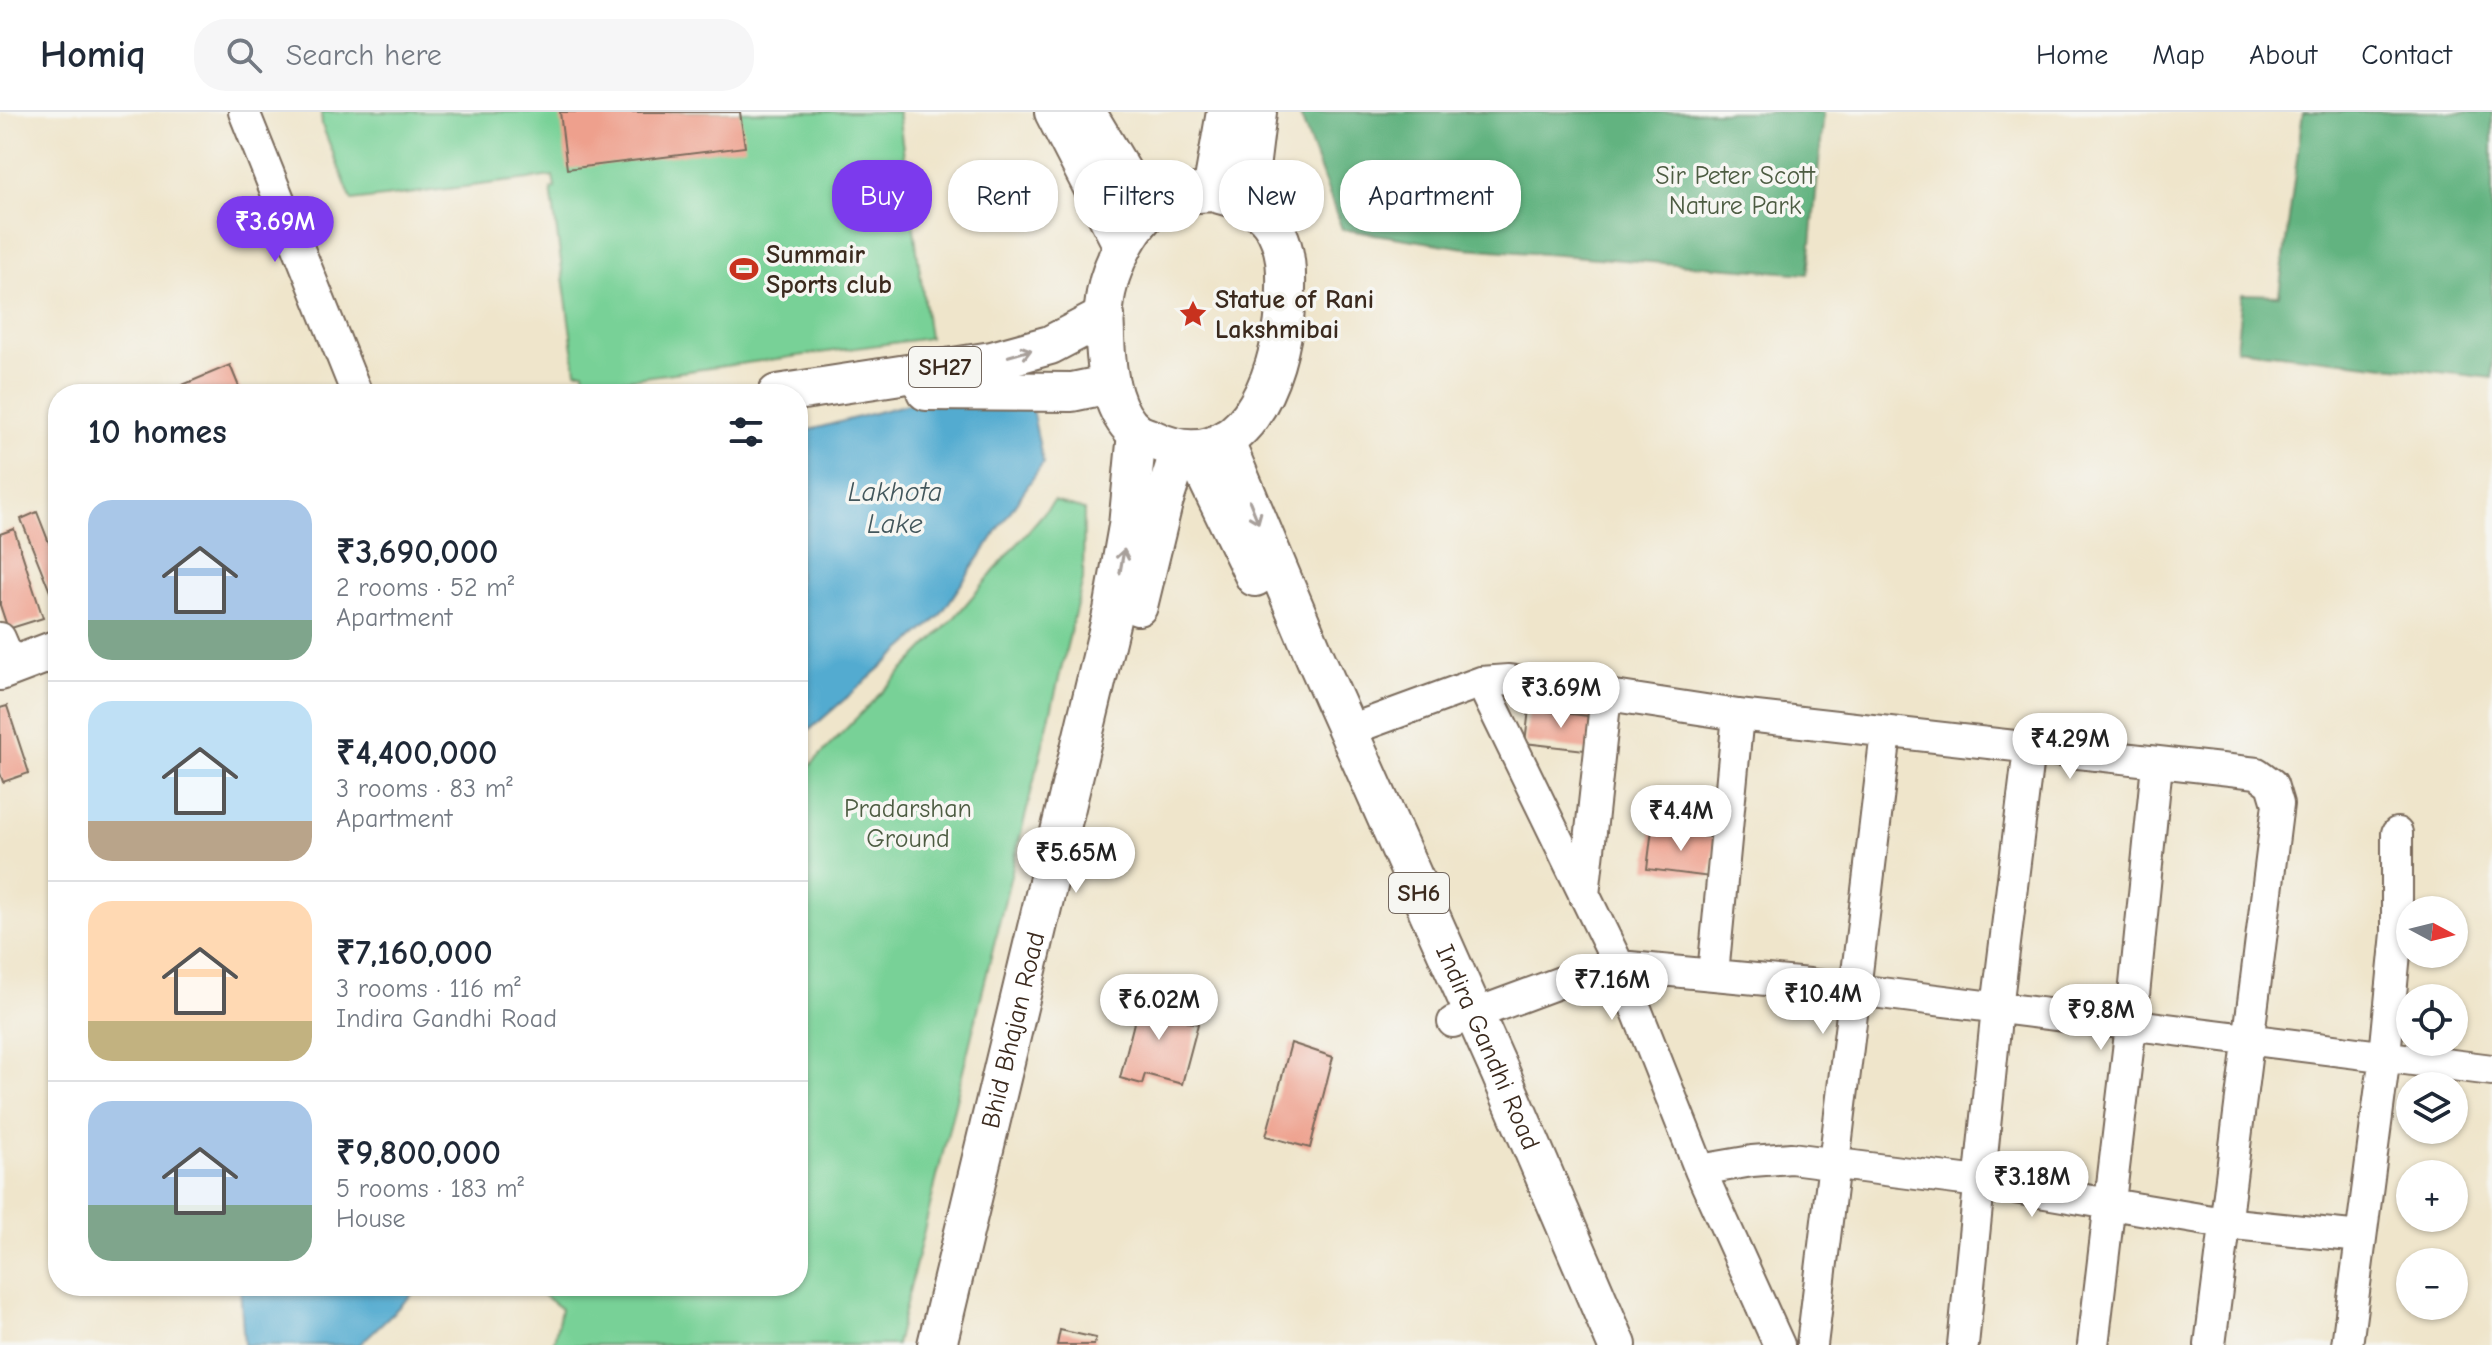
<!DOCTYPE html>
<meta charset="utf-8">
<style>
:root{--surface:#fff;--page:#f6f6f7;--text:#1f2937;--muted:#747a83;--line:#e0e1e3;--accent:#7c3aed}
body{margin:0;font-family:"Comic Neue",sans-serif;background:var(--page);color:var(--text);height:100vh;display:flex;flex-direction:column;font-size:30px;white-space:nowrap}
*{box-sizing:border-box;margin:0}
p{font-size:26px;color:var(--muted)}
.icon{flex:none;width:44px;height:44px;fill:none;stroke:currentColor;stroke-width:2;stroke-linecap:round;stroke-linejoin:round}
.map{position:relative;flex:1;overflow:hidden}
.details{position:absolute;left:48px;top:272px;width:760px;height:912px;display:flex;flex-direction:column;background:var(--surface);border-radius:32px;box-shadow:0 2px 6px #0004}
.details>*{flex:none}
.banner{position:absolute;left:832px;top:48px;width:760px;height:72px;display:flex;gap:16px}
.needle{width:52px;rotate:97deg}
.controls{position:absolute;left:2396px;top:784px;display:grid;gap:16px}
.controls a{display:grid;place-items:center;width:72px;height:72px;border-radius:50%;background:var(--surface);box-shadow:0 2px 6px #0004;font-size:40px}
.price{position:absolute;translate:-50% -68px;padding:0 18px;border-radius:28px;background:#fff;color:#222;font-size:26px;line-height:52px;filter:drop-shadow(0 2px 4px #0008)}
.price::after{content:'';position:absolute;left:50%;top:48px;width:24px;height:18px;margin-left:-12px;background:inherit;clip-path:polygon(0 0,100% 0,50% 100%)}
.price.active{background:var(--accent);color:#fff}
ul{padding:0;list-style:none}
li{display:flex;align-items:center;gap:24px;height:200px;padding:0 40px}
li+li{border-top:2px solid var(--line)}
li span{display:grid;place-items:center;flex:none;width:224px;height:160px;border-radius:24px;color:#555}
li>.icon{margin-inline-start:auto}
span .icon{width:96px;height:96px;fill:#fffc;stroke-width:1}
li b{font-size:34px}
h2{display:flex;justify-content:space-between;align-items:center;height:96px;padding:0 40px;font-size:34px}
.chip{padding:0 28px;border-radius:32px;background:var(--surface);box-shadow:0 2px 6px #0004;font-size:28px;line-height:72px}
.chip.active{background:var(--accent);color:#fff}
header{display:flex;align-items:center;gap:48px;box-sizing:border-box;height:112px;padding:0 40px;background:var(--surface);border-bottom:2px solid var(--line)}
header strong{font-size:38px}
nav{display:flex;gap:44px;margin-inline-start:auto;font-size:28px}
.search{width:560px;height:72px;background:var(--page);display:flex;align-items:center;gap:20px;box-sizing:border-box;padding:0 28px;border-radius:32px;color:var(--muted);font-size:30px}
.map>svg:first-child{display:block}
.green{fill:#78d197;stroke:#5a7e5a;stroke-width:2}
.forest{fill:#62b380;stroke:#4e6e4f;stroke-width:2}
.water{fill:#53abd0;stroke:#476a77;stroke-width:2}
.building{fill:#eea08d}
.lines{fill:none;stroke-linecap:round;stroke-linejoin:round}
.minor-casing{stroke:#7a6b5b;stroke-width:34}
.major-casing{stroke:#7a6b5b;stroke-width:42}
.minor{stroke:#fff;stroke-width:30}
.major{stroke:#fff;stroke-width:38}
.oneway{stroke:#a79f9a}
.labels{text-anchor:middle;stroke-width:7;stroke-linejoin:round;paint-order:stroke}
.shield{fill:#f6f6f2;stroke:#73675e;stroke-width:2}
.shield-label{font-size:24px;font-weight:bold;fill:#3b2a1e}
.park-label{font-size:26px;fill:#4d5c42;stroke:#f6f6f2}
.poi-label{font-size:26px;font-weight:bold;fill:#3b2a1e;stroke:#f6f6f2;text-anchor:start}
.street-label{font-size:26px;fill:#3b2a1e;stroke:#f6f6f2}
.water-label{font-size:28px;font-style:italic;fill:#43575c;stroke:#f6f6f2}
</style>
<header>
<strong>Homiq</strong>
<div class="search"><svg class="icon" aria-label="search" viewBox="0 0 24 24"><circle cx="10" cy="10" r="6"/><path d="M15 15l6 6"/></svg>Search here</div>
<nav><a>Home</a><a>Map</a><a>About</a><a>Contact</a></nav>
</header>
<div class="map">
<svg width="2492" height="1233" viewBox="0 0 2492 1233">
<rect width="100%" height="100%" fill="#f6f6f2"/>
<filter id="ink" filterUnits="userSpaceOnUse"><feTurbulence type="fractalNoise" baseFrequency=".0125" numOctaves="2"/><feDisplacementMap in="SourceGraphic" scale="16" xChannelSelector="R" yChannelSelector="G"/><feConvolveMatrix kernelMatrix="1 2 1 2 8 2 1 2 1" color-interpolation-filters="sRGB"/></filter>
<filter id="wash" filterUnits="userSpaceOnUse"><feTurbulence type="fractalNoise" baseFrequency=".006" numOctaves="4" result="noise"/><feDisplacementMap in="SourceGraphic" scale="32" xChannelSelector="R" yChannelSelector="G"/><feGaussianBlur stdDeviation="1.8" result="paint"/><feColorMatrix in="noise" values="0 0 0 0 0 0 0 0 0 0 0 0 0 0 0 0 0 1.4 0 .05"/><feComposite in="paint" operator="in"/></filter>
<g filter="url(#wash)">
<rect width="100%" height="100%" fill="#efe5cb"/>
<path class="green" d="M321,0H898L929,226L586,273L584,259H576L551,77L555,76L553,64L352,89L322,13Z
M1054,389L1084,398L1083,468L896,1233H553L561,1197L531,1174H798V666L955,505Z"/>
<path class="forest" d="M1299,0H1824L1808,162L1465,136L1342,117Z
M2303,0H2492V266L2236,237L2242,182L2279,183Z"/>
<path class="water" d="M957,279L1031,292L1043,351L939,505L798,628V321Z
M240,1174H421L359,1233H244Z"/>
<g id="blocks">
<path class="building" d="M560,0H740L745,35L567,57Z
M230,253L242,282H183L180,274Z
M37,400L58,454V491L55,492L21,407Z
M14,417L43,506L8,517L0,493V422Z
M7,594L29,661L3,670L0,661V596Z
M1529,597L1597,605L1593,639L1525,631Z
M1652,717L1715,726L1710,765L1647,757Z
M1141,883L1192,897L1188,910L1198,912L1182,972L1145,962L1142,972L1120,966Z
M1291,931L1333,945L1310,1036L1266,1024Z
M1060,1218L1096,1226L1094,1233H1057Z"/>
</g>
</g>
<g filter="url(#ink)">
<use href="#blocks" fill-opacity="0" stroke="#7a6b5b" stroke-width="2"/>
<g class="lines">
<defs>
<path id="minor" d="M244,0L357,282
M0,526L12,554
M1481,570L1619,854L1700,1058L1779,1233
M1347,619L1481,570L1509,568L1738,603L2257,661L2272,672L2278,692L2210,1233
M1584,783L1606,583
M1713,862L1738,603
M1453,910L1561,870L1619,854L1809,872L2492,958
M1700,1058L1752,1049L1791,1046L1979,1070L2224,1111L2361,1125
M1812,1233L1886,621
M1963,1233L1997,896L2029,637
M2093,1233L2131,913L2157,652
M2347,1233L2385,943L2397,821V721"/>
<g id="major">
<path d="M1054,0L1123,134"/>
<path d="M1086,0L1146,100"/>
<path d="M1212,80C1234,86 1255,90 1270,109C1289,134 1287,168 1285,197C1280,266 1242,369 1154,328C1149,326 1142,324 1137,321C1111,301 1106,256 1105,226C1105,216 1104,205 1104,196C1107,158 1133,100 1170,86C1183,81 1198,81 1212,80Z"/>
<path d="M1212,80L1226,0"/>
<path d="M1246,89L1257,0"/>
<path d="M926,279L1072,280L1110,272"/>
<path d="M777,282L992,249L1050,233L1105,204"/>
<path id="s1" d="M1224,328L1315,545L1500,960L1617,1233"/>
<path d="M1194,339L1255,465"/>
<path d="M1138,494L1163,391L1180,338"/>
<path d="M0,559L58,537"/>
<path id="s2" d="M937,1233L1113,499L1128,414L1137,321"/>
</g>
</defs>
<use href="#minor" class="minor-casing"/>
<use href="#major" class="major-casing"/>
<use href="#minor" class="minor"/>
<use href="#major" class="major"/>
</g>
<defs><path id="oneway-shaft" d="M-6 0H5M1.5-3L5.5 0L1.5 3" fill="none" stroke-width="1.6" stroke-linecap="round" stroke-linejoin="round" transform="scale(2)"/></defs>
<g class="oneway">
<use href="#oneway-shaft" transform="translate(1020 241) rotate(-16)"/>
<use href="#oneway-shaft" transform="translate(1254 400) rotate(68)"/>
<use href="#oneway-shaft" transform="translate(1122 449) rotate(-80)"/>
</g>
</g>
<defs>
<symbol id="stadium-bare" viewBox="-9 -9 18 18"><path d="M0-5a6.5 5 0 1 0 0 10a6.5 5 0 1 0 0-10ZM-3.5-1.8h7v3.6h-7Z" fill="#c8321e" stroke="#f6f6f2" stroke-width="2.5" paint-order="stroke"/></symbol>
<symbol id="sight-bare" viewBox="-9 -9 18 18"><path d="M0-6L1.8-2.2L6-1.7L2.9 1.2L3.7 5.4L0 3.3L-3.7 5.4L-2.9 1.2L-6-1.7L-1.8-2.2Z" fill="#c8321e" stroke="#f6f6f2" stroke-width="2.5" paint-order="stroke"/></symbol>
</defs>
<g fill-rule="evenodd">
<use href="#stadium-bare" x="724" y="137" width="40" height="40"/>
<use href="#sight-bare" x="1173" y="182" width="40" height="40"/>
</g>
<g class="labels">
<g class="shield">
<rect x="909" y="235" width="72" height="40" rx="6"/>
<rect x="1389" y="761" width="60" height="40" rx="6"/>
</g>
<g class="shield-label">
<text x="945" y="263">SH27</text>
<text x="1419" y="789">SH6</text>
</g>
<g class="park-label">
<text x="1735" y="72">Sir Peter Scott<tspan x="1735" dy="30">Nature Park</tspan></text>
<text x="908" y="705">Pradarshan<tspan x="908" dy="30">Ground</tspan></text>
</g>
<g class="poi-label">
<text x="766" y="151">Summair<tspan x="766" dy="30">Sports club</tspan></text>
<text x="1215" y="196">Statue of Rani<tspan x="1215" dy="30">Lakshmibai</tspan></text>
</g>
<g class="street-label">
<text dy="9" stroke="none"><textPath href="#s2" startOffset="324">Bhid Bhajan Road</textPath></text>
<text dy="9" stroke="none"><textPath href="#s1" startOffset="662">Indira Gandhi Road</textPath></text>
</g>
<g class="water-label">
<text x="895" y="389">Lakhota<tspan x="895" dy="32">Lake</tspan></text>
</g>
</g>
</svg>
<div class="controls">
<a><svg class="needle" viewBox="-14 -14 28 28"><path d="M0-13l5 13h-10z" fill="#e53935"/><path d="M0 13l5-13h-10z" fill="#747a83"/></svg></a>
<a><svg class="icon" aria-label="locate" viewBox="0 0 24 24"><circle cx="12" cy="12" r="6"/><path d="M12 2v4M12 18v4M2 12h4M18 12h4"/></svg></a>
<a><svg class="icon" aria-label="layers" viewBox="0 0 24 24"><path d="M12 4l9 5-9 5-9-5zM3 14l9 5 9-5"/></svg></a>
<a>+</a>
<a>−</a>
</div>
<b class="price active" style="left:275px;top:152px">₹3.69M</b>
<b class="price" style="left:1561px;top:618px">₹3.69M</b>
<b class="price" style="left:2070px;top:669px">₹4.29M</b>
<b class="price" style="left:1681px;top:741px">₹4.4M</b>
<b class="price" style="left:1076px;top:783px">₹5.65M</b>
<b class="price" style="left:1612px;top:910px">₹7.16M</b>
<b class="price" style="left:1823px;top:924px">₹10.4M</b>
<b class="price" style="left:1159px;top:930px">₹6.02M</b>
<b class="price" style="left:2101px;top:940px">₹9.8M</b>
<b class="price" style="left:2032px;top:1107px">₹3.18M</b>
<div class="banner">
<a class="chip active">Buy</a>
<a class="chip">Rent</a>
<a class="chip">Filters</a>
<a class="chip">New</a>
<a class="chip">Apartment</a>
</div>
<section class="details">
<h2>10 homes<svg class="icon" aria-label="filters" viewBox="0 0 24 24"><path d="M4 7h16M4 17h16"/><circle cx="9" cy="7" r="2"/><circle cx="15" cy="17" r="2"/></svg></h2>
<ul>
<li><span style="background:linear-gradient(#a9c7e8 75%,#7fa58c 0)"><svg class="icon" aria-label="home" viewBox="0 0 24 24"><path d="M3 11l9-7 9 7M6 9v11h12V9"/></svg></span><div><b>₹3,690,000</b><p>2 rooms · 52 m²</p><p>Apartment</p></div></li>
<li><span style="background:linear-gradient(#bfe0f5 75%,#b9a48a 0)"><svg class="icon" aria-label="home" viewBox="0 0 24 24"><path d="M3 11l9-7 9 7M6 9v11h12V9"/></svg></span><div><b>₹4,400,000</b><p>3 rooms · 83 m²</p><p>Apartment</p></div></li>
<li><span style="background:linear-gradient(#ffd9b3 75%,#c2b280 0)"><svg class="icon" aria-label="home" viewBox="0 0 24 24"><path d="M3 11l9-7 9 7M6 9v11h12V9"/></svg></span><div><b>₹7,160,000</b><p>3 rooms · 116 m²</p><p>Indira Gandhi Road</p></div></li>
<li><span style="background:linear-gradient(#a9c7e8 65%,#7fa58c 0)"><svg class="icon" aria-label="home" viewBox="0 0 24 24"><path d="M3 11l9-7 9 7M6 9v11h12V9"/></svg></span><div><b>₹9,800,000</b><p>5 rooms · 183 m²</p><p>House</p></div></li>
</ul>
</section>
</div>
